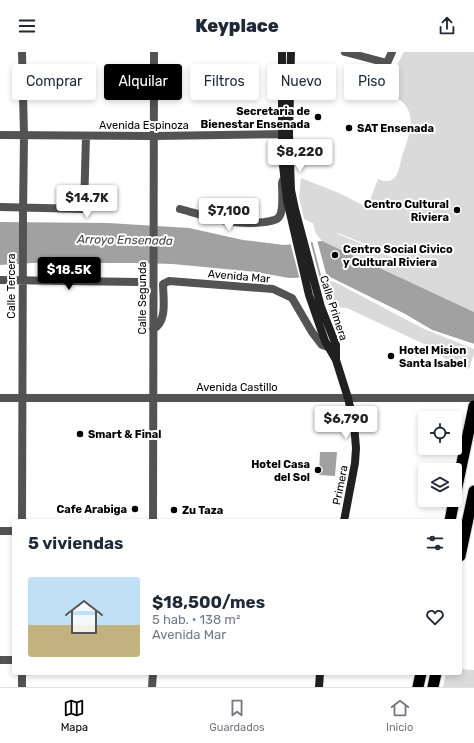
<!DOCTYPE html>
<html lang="es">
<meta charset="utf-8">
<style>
:root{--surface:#fff;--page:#f6f6f7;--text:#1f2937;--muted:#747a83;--line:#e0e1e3;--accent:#000}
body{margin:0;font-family:Rubik,sans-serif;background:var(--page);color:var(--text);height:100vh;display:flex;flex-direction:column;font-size:15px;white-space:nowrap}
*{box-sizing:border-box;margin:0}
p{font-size:13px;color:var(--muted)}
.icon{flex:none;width:22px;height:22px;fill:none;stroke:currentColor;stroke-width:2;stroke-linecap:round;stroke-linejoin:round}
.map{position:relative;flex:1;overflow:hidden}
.drawer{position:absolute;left:12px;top:467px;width:450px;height:156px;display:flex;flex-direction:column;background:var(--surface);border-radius:4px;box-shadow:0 2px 6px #0003}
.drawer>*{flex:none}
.banner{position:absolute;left:12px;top:12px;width:450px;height:36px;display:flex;gap:8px}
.buttons{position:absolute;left:418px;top:359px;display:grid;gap:8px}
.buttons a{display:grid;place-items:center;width:44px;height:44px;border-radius:4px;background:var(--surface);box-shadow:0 2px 6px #0003;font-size:20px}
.price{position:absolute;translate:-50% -34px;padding:0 9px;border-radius:4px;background:#fff;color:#222;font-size:13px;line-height:26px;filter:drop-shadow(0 1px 2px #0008)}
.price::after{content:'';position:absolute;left:50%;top:24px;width:12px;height:9px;margin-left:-6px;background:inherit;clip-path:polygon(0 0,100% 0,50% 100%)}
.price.current{background:var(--accent);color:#fff}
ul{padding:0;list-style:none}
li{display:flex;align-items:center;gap:12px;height:100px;padding:0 16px}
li+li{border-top:1px solid var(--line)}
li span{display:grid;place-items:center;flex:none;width:112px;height:80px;border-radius:4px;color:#555}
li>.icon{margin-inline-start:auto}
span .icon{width:48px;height:48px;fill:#fffc;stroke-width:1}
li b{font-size:17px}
h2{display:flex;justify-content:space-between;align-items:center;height:48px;padding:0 16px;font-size:17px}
.chip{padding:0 14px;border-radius:4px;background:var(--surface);box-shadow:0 2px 6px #0003;font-size:14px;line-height:36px}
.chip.current{background:var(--accent);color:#fff}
header{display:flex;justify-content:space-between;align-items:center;height:52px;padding:0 16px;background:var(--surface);font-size:18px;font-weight:800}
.tabs{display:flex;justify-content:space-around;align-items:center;height:56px;border-top:1px solid var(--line);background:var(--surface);font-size:11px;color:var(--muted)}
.tabs a{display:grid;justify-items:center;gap:2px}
.tabs .current{color:var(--accent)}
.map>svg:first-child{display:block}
.green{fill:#dadada;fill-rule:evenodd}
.water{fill:#a1a1a1}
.pier{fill:#fff}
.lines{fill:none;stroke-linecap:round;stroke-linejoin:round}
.trunk-casing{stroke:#dbdbdb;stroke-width:13}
.minor{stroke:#535353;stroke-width:8}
.tertiary{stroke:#535353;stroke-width:8}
.secondary{stroke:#202020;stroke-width:8}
.trunk{stroke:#000;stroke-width:11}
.poi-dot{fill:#000;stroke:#fff;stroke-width:1.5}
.labels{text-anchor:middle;stroke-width:4;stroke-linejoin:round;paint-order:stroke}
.poi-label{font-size:11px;font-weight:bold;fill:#000;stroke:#fff;text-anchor:start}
.street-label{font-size:11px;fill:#000;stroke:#fff}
.water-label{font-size:12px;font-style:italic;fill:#424242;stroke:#fff}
</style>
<header><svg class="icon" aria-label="menu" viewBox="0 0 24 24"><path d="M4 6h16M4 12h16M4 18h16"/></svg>Keyplace<svg class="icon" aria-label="share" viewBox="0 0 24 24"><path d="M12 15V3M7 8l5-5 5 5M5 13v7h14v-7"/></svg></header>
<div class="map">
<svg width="474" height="635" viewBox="0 0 474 635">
<rect width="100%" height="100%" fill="#fff"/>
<path class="green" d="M404,0H474V260L322,189L316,182L313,171L304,167L299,145L301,126L339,141L367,155L378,127C383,129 388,131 393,127C399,123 400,111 402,104C414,72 419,49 379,39L380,36H384ZM338,182V181L434,220L390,204Z
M329,229L335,230L422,276L474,297V302L469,317L449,309L424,292L347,256L334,255Z
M460,617L474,618V635H443L446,621H460Z"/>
<path class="water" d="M0,170L108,171L189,176L243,188L284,193L322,189L474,260V292L432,278L405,262L327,225L289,226L256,220L173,212L138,211H92L49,210L0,213Z
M320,400H337L335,424L319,423Z"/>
<path class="pier" d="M310,188L320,227L300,228L290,190Z
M312,188H317L327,225H330L405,262L432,278L474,292V294L432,280L404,264L330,227H322Z"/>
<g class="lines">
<defs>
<path id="trunk" d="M455,444L474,354
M450,469L454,448
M460,504L474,439
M418,635L421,621
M433,635L436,621"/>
</defs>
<use href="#trunk" class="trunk-casing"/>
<path class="minor" d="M345,0L387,11L392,0
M0,83L154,84L289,82
M0,155L84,157L86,84
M180,157C210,165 233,174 265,170C270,169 276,169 279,165C284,159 282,139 282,131L283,128
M0,228L139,230
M153,277C168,270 163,245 163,232L169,229L273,237L292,246L312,280L322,293L328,295L331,294
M348,346H474
M22,469L23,161L24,83L22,0
M153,469L154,0
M0,608H14
M22,635V621
M152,635L153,621"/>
<path class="tertiary" d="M0,346H348
M0,479H14"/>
<path class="secondary" d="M282,0V105L287,148L309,243L325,289L336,308L348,346L354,372L356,396L355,411L344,469
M291,0L289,82L291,138L295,157L321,255L336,293V308
M319,635L320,621"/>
<use href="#trunk" class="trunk"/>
</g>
<g class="poi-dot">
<circle cx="318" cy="65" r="4"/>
<circle cx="349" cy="76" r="4"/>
<circle cx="457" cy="158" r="4"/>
<circle cx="335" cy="203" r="4"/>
<circle cx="391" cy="304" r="4"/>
<circle cx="80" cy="382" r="4"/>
<circle cx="318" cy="418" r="4"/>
<circle cx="135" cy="457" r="4"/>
<circle cx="174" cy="458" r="4"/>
</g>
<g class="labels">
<g class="poi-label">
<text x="310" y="63" text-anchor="end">Secretaria de<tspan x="310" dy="13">Bienestar Ensenada</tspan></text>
<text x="357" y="80">SAT Ensenada</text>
<text x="449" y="156" text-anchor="end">Centro Cultural<tspan x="449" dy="13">Riviera</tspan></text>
<text x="343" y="201">Centro Social Civico<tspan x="343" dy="13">y Cultural Riviera</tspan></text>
<text x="399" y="302">Hotel Mision<tspan x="399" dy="13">Santa Isabel</tspan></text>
<text x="88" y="386">Smart &amp; Final</text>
<text x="310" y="416" text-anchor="end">Hotel Casa<tspan x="310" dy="13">del Sol</tspan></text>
<text x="127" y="461" text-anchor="end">Cafe Arabiga</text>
<text x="182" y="462">Zu Taza</text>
</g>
<g class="street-label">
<text x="144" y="77">Avenida Espinoza</text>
<text transform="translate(239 224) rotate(5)" y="4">Avenida Mar</text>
<text transform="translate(11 234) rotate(-90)" y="4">Calle Tercera</text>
<text transform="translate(142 246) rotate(-90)" y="4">Calle Segunda</text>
<text transform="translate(334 256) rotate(72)" y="4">Calle Primera</text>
<text x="237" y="339">Avenida Castillo</text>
<text transform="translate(340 433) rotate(-79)" y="4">Primera</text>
</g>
<g class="water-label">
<text transform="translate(125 188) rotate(1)" y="4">Arroyo Ensenada</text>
</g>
</g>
</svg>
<div class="buttons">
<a><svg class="icon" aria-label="locate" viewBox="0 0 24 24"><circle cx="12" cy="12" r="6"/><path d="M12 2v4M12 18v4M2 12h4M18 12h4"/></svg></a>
<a><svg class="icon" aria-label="layers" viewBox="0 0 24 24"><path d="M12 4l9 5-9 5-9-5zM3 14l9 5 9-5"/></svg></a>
</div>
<b class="price" style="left:300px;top:121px">$8,220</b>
<b class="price" style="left:87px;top:167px">$14.7K</b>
<b class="price" style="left:229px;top:180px">$7,100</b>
<b class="price current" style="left:69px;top:239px">$18.5K</b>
<b class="price" style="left:346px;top:388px">$6,790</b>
<div class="banner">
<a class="chip">Comprar</a>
<a class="chip current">Alquilar</a>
<a class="chip">Filtros</a>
<a class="chip">Nuevo</a>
<a class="chip">Piso</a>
</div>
<section class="drawer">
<h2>5 viviendas<svg class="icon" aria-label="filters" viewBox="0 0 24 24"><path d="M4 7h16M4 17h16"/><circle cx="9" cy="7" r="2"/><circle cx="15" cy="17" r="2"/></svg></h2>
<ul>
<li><span style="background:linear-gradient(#bfe0f5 60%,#c2b280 0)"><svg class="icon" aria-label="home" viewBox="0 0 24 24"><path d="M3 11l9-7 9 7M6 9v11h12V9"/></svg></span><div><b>$18,500/mes</b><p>5 hab. · 138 m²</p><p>Avenida Mar</p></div><svg class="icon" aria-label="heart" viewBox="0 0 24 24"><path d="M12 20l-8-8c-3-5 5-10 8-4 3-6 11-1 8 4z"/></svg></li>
</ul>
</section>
</div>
<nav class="tabs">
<a class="current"><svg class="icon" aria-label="map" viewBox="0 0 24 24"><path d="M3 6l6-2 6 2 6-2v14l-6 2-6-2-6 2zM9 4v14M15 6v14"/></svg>Mapa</a>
<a><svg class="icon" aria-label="saved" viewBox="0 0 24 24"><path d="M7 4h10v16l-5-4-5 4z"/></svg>Guardados</a>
<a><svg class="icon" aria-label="home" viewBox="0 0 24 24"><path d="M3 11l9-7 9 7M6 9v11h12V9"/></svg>Inicio</a>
</nav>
